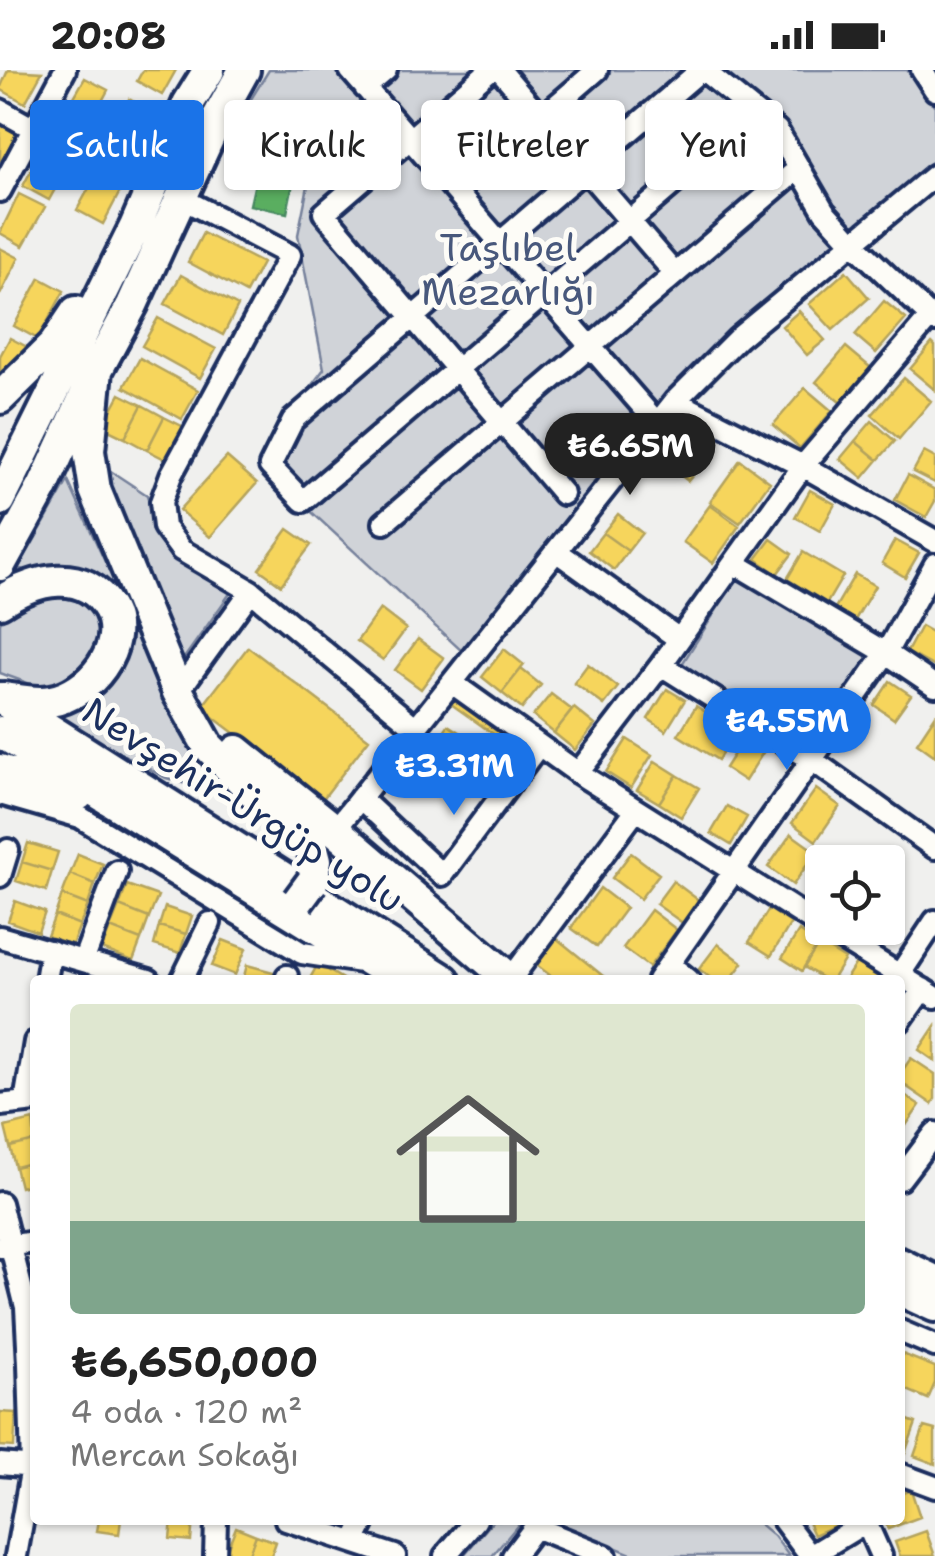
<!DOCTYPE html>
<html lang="tr">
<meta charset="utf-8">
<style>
:root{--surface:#fff;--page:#f2f2f2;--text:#222;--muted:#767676;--line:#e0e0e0;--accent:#1a73e8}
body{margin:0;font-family:"Shantell Sans",sans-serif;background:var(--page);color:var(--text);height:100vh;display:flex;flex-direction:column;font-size:38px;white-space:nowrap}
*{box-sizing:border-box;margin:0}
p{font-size:32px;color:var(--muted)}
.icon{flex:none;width:55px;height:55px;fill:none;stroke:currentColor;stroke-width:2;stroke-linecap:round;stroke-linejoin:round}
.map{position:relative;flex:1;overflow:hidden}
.details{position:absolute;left:30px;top:905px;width:875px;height:550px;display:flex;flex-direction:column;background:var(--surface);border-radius:10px;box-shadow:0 2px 8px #0004}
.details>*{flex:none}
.guide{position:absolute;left:30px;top:30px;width:875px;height:90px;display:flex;gap:20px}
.tools{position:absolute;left:805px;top:775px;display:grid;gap:20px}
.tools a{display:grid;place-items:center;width:100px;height:100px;border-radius:10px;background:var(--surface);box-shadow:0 2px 8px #0004;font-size:50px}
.price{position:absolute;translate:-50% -85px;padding:0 22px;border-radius:35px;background:var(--accent);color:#fff;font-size:32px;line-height:65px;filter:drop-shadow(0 2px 5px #0008)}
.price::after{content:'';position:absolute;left:50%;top:60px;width:30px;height:22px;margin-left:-15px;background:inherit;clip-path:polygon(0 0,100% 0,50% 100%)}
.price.current{background:#222;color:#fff}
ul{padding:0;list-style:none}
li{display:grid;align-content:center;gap:20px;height:530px;padding:0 40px}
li+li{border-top:2px solid var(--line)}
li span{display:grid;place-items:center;height:310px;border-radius:10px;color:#555}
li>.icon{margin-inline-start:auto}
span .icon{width:180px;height:180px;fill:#fffc;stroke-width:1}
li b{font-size:42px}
.chip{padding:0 35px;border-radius:10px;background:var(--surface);box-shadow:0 2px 8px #0004;font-size:35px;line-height:90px}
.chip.current{background:var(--accent);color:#fff}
.status{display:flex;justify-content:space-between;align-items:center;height:70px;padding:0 50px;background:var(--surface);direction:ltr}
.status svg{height:28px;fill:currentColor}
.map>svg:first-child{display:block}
.green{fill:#d0d3d8;stroke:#76819b;stroke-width:2.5}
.homes{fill:#f6d55c;stroke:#b4a35d;stroke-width:2.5}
.public{fill:#5aae61;stroke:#478860;stroke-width:2.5}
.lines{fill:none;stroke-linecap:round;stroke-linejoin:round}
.minor-casing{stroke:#1b2f5e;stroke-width:28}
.highway-casing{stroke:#1b2f5e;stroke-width:38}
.minor{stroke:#fdfcf7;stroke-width:20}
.highway{stroke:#fdfcf7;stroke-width:30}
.highway-bridge-casing{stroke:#1b2f5e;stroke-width:38;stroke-linecap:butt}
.highway-bridge{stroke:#fdfcf7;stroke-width:30}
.labels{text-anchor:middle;stroke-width:10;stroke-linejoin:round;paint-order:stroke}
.park-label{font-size:38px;fill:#48587c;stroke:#fdfcf7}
.street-label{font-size:38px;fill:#1b2f5e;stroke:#fdfcf7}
</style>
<div class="status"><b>20:08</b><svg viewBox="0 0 49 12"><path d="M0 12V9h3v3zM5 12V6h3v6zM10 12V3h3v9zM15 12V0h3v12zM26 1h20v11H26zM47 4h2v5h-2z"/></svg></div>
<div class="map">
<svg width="935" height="1486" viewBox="0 0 935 1486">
<rect width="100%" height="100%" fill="#f0f0ee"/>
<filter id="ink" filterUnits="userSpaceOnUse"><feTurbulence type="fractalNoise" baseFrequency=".01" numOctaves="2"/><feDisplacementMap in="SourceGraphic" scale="20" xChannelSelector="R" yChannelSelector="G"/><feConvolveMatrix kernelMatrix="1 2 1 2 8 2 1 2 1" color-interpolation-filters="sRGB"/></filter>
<g filter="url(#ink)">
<path class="green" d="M269,0H907L935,35V93L730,261L654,338L465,584L263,397L290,344L324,299L298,165L312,96L250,44L251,29Z
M97,392L147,425L153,449L168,477L231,522L175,601Z
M68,411L182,660L249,733L166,708L51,645L94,628L118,599L119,542L44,500L18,499Z
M740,503L870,586L811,677L682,594Z
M46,523L85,529C90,535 97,541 99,548C110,577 83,614 53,619C41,620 13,607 0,603V552L20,533Z
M494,1450H522L492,1486H463Z
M550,1450H755L774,1466L789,1486H636Z"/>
<path class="homes" d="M8,0L42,2L25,33L0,19Z
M143,0H176L162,25L137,11Z
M85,8L108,20L86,61L62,48Z
M129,29L150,40L130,80L109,69Z
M0,53L17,62L2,91L0,90Z
M45,74L72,88L49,130L23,116Z
M100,98L125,112L103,154L77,140Z
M19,124L45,137L23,176L0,163Z
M203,163L262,193L246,223L188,192Z
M0,178L19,188L0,225Z
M846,201L869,228L833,260L809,234Z
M181,205L238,236L223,265L165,234Z
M40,208L64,221L38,269L14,256Z
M884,231L906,249L876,283L855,265Z
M799,241L825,270L807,285L782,256Z
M158,248L216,279L200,308L142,276Z
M10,268L31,279L13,312L0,305V286Z
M932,273L935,276V320L910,299Z
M846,277L871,298L841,333L816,312Z
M140,288L198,320L182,349L124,317Z
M904,308L931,331L899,369L872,345Z
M805,318L832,341L800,378L773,355Z
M120,324L142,335L125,368L102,357Z
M142,335L164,347L147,380L125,368Z
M164,347L184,357L167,390L147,380Z
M872,351L895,371L878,390L855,371Z
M692,354L717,374L703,393L677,373Z
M855,371L878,390L863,408L840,389Z
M677,373L703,393L688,411L662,391Z
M924,382L935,388V413L913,402Z
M227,387L257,413L210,467L179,440Z
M740,390L770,412L740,453L710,432Z
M908,405L935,420V431L926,447L895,430Z
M810,420L835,434L820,461L795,447Z
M710,435L739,456L713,493L683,472Z
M618,444L642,463L628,481L603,463Z
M288,459L311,475L281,515L259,499Z
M603,463L628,481L614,500L589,481Z
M771,469L792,484L777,504L756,489Z
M895,470L919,483L905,507L882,493Z
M803,482L843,506L827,533L787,509Z
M855,504L875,516L855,550L835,538Z
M380,539L406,559L383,590L357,571Z
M921,556L935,564V597L907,582Z
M418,569L444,588L421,619L395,600Z
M248,577L369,669L322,730L201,638Z
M504,579L524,595L502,623L482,607Z
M588,594L618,617L604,635L574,613Z
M521,599L541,615L522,639L502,623Z
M890,611L911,625L894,649L874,635Z
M667,619L685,630L666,661L648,649Z
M459,624L526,671L519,682L451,634Z
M551,624L572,640L554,663L533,646Z
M696,636L736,661L718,690L678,665Z
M574,638L595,655L575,680L554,663Z
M935,646V686L917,673Z
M448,655L495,685L474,719L426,689Z
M744,668L764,681L745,711L725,698Z
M627,669L652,685L631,718L606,702Z
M655,691L677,705L659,733L637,720Z
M677,705L699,718L681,747L659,733Z
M816,719L840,736L816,771L792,753Z
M727,736L747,747L731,775L711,763Z
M791,764L816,782L793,815L768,797Z
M28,773L58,782L52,801L22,792Z
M631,783L659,804L640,829L612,808Z
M78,784L103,794L95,814L70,804Z
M22,792L52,801L46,821L16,811Z
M70,804L95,814L88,835L62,825Z
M673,811L701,832L684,854L656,834Z
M127,815L158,826L149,848L119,836Z
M600,818L626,838L597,877L571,858Z
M62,825L88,835L80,855L55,845Z
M15,831L45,842L38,862L8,851Z
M119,836L149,848L141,870L110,858Z
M165,837L192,846L186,864L159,856Z
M769,839L791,853L771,886L749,872Z
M651,840L677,860L649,897L623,878Z
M55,845L80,855L72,875L47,866Z
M159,856L186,864L180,883L154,875Z
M110,858L141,870L133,891L102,879Z
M799,861L819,873L802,901L782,888Z
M555,867L608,910H556L534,893Z
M223,870L246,879L235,905L212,896Z
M819,873L845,889L832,910H826L804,897Z
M718,874L743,893L730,910H713L699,899Z
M856,893L881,908L880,910H845Z
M318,894L344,910H309Z
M247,895L273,902L271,910H243Z
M935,956V991L919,980Z
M911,988L935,1004V1029L932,1034L900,1012V1004Z
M900,1022L920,1035L905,1057L900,1053Z
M33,1050L35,1071L10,1077L5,1057Z
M35,1071V1092L15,1097L10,1077Z
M35,1092V1113L20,1117L15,1097Z
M900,1283L935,1297V1313L928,1329L900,1317Z
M0,1342L16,1343L14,1377L0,1376Z
M900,1347L916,1353L905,1383L900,1381Z
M924,1357L935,1360V1394L914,1386Z
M911,1420L920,1447L888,1459L885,1450H900V1424Z
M99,1450H121L119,1464L97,1461Z
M172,1450H193L191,1471L170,1469Z
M807,1450H846V1451L814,1465Z
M236,1457L256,1465L248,1486L225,1484Z
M926,1461L935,1486H900L895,1472Z
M256,1465L276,1472L271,1486H248Z"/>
<path class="public" d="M259,95L295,103L287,143L250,135Z"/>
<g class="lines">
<defs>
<path id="minor" d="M350,0L657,353
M490,0L324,143L563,424
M500,0L675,204
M701,0L293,350L270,396L303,431L756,43
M703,0L777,60L824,141L853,173L935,251
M922,0L935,20
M365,18L386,0
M0,40L34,59
M38,50L117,92
M0,121L65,0
M456,122L597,0
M181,128L290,185L171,405L161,432L164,457L181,480L251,521L416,658
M675,331L803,396L935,471
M384,453L799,98
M556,481L679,569
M734,493L886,583L935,616
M661,595L812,690L935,778
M452,613L578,703L822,857
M178,622L251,521
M578,703L661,595L803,396L931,246
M0,724L80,747L302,883L361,892
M360,728L442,805L539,675
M335,760L675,331L738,268L935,105
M0,806L8,780
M824,858L935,927
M0,867L149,910
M84,889L117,801
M669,894L689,910
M46,910L51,881
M182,910L210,853
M286,910L287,906
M510,910L636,740
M658,910L886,583L935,494
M896,910L935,851
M900,951L923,919
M25,1032L35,972
M0,1035L35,1031
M900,1109L935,1063
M0,1133L26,1237L29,1294L32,1397L16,1486
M0,1177L35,1172
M900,1261L935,1276
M0,1394L35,1397
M900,1404L935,1417
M286,1450L395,1486
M783,1450L810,1486
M865,1450L881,1486
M354,1472L365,1450
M215,1486L216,1450
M445,1486L476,1450
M513,1486L535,1457L606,1486
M810,1486L866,1452"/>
<path id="highway" d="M97,300L89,381L95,420L178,622L208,676L255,724L312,775L316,790L312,812
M0,328L54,275L76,242
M0,430L135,157L188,34L209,0
M0,495L43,417L97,300L132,235L218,47L244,0
M0,532C33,510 85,495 109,539C129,577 89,625 51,631C36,634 19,630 4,628
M0,628L444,910
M0,662L401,910
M237,681L335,760L511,910
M0,700L78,725
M900,1194L935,1211
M900,1220L935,1236"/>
</defs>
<use href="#minor" class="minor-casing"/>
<use href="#highway" class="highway-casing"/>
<use href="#minor" class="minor"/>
<use href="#highway" class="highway"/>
<defs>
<path id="highway-bridge" d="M298,831L312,812"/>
</defs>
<use href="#highway-bridge" class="highway-bridge-casing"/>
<use href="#highway-bridge" class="highway-bridge"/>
</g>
</g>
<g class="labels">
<g class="park-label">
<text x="508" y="191">Taşlıbel<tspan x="508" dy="44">Mezarlığı</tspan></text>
</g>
<g class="street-label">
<text transform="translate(243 735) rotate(32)" y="13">Nevşehir-Ürgüp yolu</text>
</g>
</g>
</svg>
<div class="tools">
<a><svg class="icon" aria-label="locate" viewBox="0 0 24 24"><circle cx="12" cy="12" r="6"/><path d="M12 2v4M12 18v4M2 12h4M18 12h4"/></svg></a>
</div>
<b class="price current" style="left:630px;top:428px">₺6.65M</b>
<b class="price" style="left:787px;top:703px">₺4.55M</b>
<b class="price" style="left:454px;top:748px">₺3.31M</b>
<div class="guide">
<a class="chip current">Satılık</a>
<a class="chip">Kiralık</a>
<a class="chip">Filtreler</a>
<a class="chip">Yeni</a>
</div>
<section class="details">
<ul>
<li><span style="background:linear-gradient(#dfe7d0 70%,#7fa58c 0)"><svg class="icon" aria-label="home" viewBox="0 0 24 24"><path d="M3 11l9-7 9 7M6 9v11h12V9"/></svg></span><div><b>₺6,650,000</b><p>4 oda · 120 m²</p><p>Mercan Sokağı</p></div></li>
</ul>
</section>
</div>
